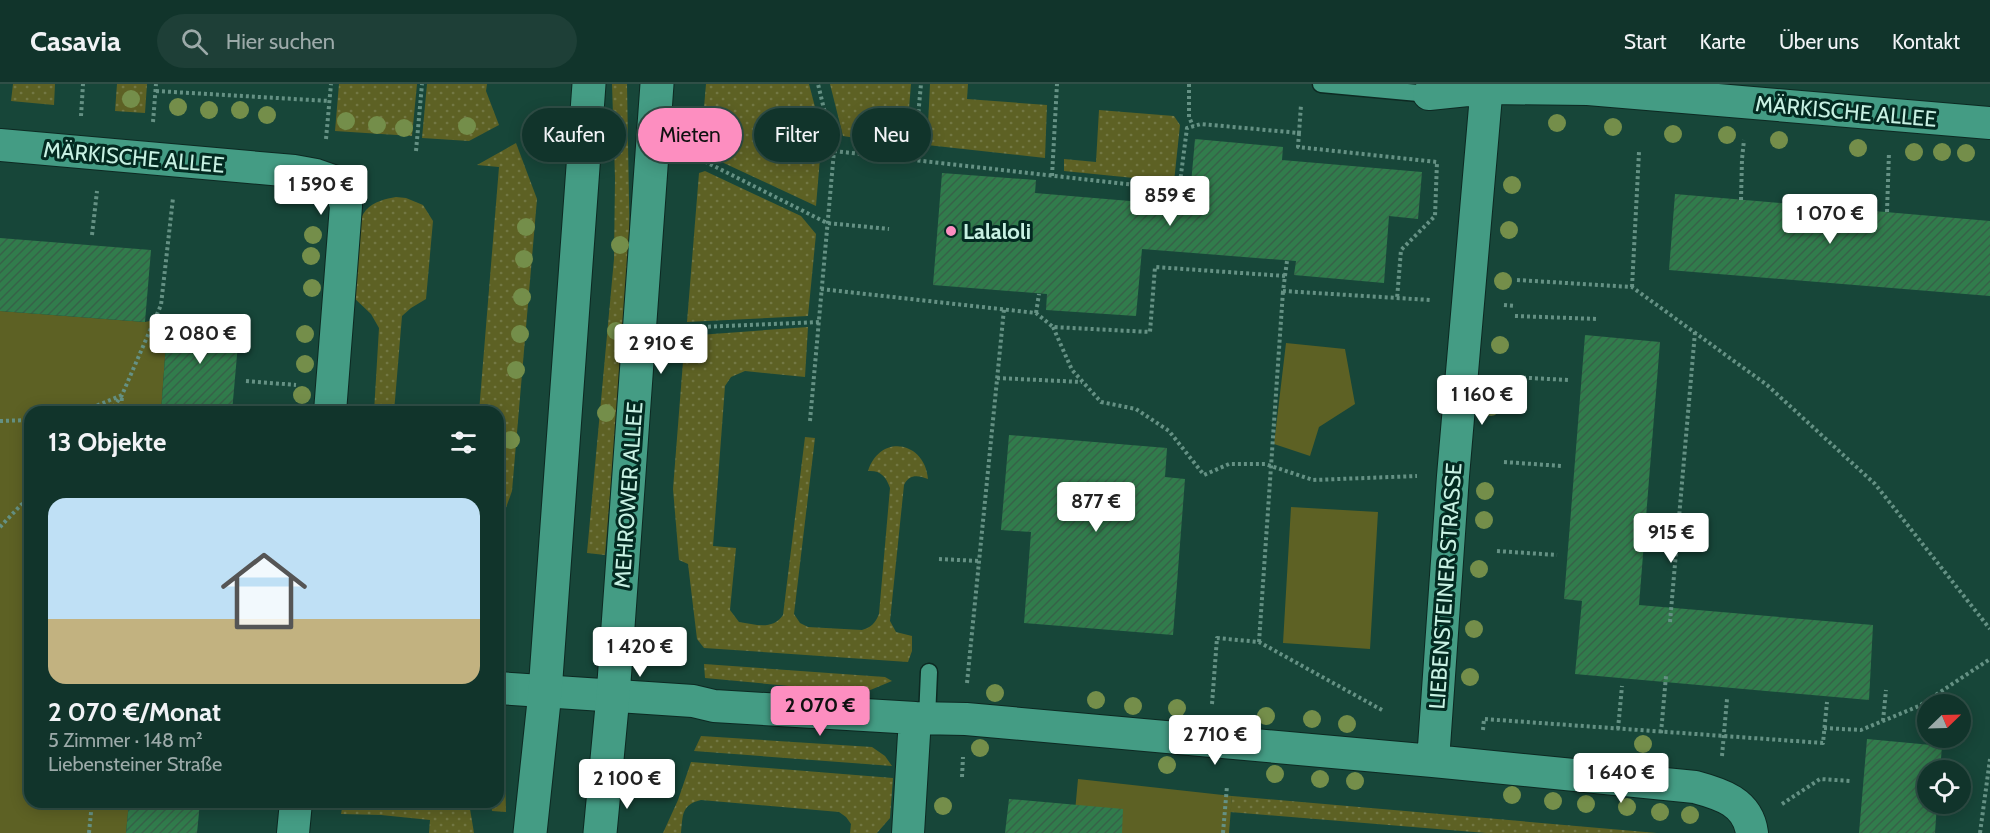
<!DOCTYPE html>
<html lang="de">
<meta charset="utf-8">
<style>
:root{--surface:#11342b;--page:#1e3f37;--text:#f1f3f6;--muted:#9caaa9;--line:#304f47;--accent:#fd8ec0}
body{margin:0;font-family:Cabin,sans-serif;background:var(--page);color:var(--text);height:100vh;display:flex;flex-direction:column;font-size:22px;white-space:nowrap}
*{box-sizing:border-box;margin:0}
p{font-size:20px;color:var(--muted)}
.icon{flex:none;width:33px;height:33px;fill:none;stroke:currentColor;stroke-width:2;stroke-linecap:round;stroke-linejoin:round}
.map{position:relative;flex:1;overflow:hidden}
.panel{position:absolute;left:24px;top:322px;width:480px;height:402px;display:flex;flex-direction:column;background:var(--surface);border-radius:18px;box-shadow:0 3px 15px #0003,0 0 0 2px var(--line)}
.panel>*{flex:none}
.hud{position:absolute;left:522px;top:24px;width:570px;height:54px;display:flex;gap:12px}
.needle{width:39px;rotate:67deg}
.tools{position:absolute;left:1917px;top:610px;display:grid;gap:12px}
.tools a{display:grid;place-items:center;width:54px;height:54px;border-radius:50%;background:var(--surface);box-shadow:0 3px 15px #0003,0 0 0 2px var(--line);font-size:30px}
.price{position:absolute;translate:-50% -51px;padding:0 14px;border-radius:6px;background:#fff;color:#222;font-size:20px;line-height:39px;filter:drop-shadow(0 2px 3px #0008)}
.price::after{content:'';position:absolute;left:50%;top:36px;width:18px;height:14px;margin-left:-9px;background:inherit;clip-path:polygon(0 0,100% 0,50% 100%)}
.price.active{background:var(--accent);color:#111}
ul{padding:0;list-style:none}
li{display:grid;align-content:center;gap:12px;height:318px;padding:0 24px}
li+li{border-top:2px solid var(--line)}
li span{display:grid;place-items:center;height:186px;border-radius:18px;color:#555}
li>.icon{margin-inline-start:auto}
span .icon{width:108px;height:108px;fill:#fffc;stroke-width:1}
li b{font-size:26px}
h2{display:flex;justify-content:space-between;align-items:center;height:72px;padding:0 24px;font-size:26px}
.chip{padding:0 21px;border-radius:27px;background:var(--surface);box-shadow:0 3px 15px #0003,0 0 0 2px var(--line);font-size:21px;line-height:54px}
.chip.active{background:var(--accent);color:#111}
header{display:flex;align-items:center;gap:36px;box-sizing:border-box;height:84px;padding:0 30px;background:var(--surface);border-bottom:2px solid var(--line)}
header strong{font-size:28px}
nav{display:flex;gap:33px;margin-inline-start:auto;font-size:21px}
.search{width:420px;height:54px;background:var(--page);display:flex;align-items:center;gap:15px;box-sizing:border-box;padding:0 21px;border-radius:33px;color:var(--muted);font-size:22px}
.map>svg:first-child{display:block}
.grass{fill:url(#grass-dots)}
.park{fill:#5d6124}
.building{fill:url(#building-hatch)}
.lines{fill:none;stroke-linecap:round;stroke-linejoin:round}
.lane-casing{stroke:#0d2922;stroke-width:19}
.street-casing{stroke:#0d2922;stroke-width:34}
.secondary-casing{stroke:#0d2922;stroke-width:35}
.path{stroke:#659184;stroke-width:4;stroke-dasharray:3 3;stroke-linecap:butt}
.lane{stroke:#449c84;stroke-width:16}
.street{stroke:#449c84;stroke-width:32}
.secondary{stroke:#449c84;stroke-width:33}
.tree{fill:#748e4a}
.poi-dot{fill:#fd8ec0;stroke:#032a21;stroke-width:2}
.labels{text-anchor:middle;stroke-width:6;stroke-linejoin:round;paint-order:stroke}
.street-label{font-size:22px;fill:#c8f1e3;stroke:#032a21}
.poi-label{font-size:22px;font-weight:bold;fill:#c8f1e3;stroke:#032a21;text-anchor:start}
</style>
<header>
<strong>Casavia</strong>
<div class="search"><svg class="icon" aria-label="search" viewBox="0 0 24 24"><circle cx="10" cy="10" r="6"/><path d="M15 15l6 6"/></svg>Hier suchen</div>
<nav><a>Start</a><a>Karte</a><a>Über uns</a><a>Kontakt</a></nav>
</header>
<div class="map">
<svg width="1990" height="749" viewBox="0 0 1990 749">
<defs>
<pattern id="grass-dots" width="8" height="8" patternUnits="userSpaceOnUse" patternTransform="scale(1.5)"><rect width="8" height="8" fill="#5d6124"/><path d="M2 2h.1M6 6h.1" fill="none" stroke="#737844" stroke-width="1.8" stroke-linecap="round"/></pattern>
<pattern id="building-hatch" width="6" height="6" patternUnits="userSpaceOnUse" patternTransform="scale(1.5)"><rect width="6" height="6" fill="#317c4c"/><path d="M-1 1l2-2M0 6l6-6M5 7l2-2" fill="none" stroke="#366248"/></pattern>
</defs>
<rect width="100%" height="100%" fill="#174639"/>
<path class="grass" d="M13,0H55L54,21L11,17Z
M117,0H147L145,29L115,27Z
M339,0H417L412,52L335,47Z
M427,0H487L486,7L499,41L469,57L422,54Z
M612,0H627L630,173L605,471L587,469L614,175L615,94Z
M706,0H809L822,50L816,122L711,73L701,59Z
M830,0H911L906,62L843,52Z
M930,0H968L967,15L1047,21L1045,74L927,61Z
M1099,26L1174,32L1180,41L1174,98L1064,87V75L1096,78Z
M516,59L537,115L512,407L498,446V328H479L499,83L477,81Z
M705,87L801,132L816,150L808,232L687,238L699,89Z
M396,113L406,114L423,121L433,137L426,215L411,224L402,232L394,328H374L379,244L371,230L352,212C354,189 351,144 366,126C374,117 386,115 396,113Z
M808,243L805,293L745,287L731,293L725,302L713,462L736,464L730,526L739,538C755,540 772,547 783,531L805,353L815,354L794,530L800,539L808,543L862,546C872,543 875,539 879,530L890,404C886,392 880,386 868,387C880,349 925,357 928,395C918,391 909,390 904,401L890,537L896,548L912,552V567L908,578L704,564L697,555L688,480L679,476L673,405L685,252Z
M704,580L885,593L892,597L868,607L853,608L705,594Z
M701,652L872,663L885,672L892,682L694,667Z
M498,657L505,682L506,728L492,727L491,719L498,718Z
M691,678L893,694L890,734L877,749H850L851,740L846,733L839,728L701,716C681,721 683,731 681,749H663L678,716Z
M1232,712L1657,749H1486L1230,728Z
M343,719H469L474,749H429L430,736L381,731L341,730Z"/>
<path class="park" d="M0,227L145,238L168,233L161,328H30V718L129,719L126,749H0Z
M1286,259L1345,265L1355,320L1319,343L1310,372L1274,360Z
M1291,423L1378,428L1370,565L1283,559Z
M1078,695L1232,712L1229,749H1073Z"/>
<path class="building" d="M1195,55L1283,63L1282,76L1422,88L1418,135L1389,132L1384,199L1294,191L1296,177L1142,165L1136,232L1046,226L1047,210L933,201L942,89L1036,96L1035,109L1189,122Z
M1675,110L1990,137V212L1669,186Z
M0,154L151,166L145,238L0,227Z
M168,233L240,237L232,328H161Z
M1585,251L1660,258L1639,521L1873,541L1869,616L1575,590L1582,517L1564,515Z
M1009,351L1167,364L1165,393L1185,395L1173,551L1024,539L1031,448L1001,446Z
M1867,655L1942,662L1940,687H1928V720H1937L1935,749H1859Z
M1009,715L1123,725L1122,749H1005Z
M129,718H200L197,749H126Z"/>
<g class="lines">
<defs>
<path id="lane" d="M1321,0L1429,10
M927,634L929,588"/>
<path id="street" d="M1429,10L1487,4L1588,5L1990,39
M0,61L294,87L316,91L339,99L346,122L330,328
M498,604L693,617L714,622L915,634L966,635L1433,677L1695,703C1721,710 1748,718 1752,749
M1433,677L1453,392L1487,0
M293,749L296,718
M908,749L915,634"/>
<path id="secondary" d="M530,749L545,608L589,0
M600,749L613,612L657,0"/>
</defs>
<use href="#lane" class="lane-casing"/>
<use href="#street" class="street-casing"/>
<use href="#secondary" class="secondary-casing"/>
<path class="path" d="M1189,0V33L1193,42
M156,7L329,17
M81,32L83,0
M153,38L156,0
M1299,49L1298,63L1437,78L1435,132L1401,166L1397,215
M326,55L331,0
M416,67L422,0
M834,67L1179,106L1187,44L1201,40L1299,49L1301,21
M694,72L827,139L889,145
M914,76L921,0
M1052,92L1057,0
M1741,116L1742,75L1744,56
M1887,128L1889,68
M92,151L97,107
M1285,192L1287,177
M1517,196L1632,203L1767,301L1875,400L1990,545
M1632,203L1639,68
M821,205L1036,229L1053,243L1150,248L1155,183L1285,192L1283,207L1430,216
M1504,221L1516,222
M1036,229L1039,210
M1515,232L1598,235
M1053,243L1072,286L1101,318L1136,325L1169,347L1204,391L1229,380H1265L1313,396L1417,392
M678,244L819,238
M1511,293L1568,296
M997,294L1082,298
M246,297L296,301
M74,328L89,325L122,311L121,328
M110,328L122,311L161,221L173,114
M0,337L30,336
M810,337L834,67L818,0
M1504,378L1562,382
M0,443L21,421L30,415
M1497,467L1557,471
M939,475L979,477
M1670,538L1695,248
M1259,558L1283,207
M967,599L1004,225
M1212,620L1217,554L1259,558L1382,626
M1883,637L1886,606
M1824,644L1861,646L1919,622L1990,575
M1618,645L1622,602
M1483,646L1484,635L1823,659L1827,618
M1661,649L1666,592
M1722,672L1727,615
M962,693L963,673
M1782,720L1820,695L1851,697
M89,749L92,718
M1223,749L1227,702
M1980,749L1990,675"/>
<use href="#lane" class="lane"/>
<use href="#street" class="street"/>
<use href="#secondary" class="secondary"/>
</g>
<g class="tree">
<circle cx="131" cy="15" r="9"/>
<circle cx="178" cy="23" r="9"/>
<circle cx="209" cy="26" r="9"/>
<circle cx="240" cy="26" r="9"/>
<circle cx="267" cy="31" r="9"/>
<circle cx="346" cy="37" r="9"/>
<circle cx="1557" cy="39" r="9"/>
<circle cx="377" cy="41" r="9"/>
<circle cx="467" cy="42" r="9"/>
<circle cx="1613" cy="43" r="9"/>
<circle cx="404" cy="44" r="9"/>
<circle cx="1673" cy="50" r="9"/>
<circle cx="1727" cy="51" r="9"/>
<circle cx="1779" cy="56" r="9"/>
<circle cx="1858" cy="64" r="9"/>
<circle cx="1914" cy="68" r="9"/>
<circle cx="1942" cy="68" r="9"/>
<circle cx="1966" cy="69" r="9"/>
<circle cx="1512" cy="101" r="9"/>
<circle cx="526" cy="143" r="9"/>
<circle cx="1509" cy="146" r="9"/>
<circle cx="313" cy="151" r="9"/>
<circle cx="620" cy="161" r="9"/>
<circle cx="311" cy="172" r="9"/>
<circle cx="524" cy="175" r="9"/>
<circle cx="1503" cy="197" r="9"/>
<circle cx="312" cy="204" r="9"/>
<circle cx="522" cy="213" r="9"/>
<circle cx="616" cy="247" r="9"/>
<circle cx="305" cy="250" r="9"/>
<circle cx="520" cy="250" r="9"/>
<circle cx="1500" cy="261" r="9"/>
<circle cx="305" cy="280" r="9"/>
<circle cx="516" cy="286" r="9"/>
<circle cx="302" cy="311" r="9"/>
<circle cx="1491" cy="323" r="9"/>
<circle cx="606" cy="329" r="9"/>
<circle cx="511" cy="356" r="9"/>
<circle cx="1485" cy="407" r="9"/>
<circle cx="1484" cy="436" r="9"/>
<circle cx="1479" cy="485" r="9"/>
<circle cx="1474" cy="545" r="9"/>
<circle cx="1470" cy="593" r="9"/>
<circle cx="995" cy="609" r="9"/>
<circle cx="1096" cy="616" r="9"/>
<circle cx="1133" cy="622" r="9"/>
<circle cx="1177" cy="624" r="9"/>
<circle cx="1266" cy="632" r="9"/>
<circle cx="1312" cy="635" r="9"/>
<circle cx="1347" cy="640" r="9"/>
<circle cx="1643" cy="660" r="9"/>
<circle cx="980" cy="664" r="9"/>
<circle cx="1167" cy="681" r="9"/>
<circle cx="1275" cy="690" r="9"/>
<circle cx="1320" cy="695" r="9"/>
<circle cx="1355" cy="697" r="9"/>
<circle cx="1512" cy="711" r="9"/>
<circle cx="1553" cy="717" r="9"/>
<circle cx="1586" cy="720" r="9"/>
<circle cx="943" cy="722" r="9"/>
<circle cx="1627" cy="723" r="9"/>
<circle cx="1660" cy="728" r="9"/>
<circle cx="1690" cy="731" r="9"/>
</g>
<circle class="poi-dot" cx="951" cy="147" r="6"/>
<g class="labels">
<g class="street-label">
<text transform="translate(1846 27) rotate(5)" y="8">MÄRKISCHE ALLEE</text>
<text transform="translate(134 73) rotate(5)" y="8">MÄRKISCHE ALLEE</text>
<text transform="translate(628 411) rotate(-86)" y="8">MEHROWER ALLEE</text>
<text transform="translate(1445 502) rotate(-86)" y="8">LIEBENSTEINER STRASSE</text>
</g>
<g class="poi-label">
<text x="963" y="155">Lalaloli</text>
</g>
</g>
</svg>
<div class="tools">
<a><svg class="needle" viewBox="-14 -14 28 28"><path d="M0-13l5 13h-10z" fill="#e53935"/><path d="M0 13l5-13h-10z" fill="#9caaa9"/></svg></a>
<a><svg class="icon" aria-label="locate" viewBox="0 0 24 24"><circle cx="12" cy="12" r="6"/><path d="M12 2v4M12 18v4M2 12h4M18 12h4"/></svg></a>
</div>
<b class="price" style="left:321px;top:132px">1 590 €</b>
<b class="price" style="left:1170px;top:143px">859 €</b>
<b class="price" style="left:1830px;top:161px">1 070 €</b>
<b class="price" style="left:200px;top:281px">2 080 €</b>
<b class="price" style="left:661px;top:291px">2 910 €</b>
<b class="price" style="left:1482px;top:342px">1 160 €</b>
<b class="price" style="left:1096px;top:449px">877 €</b>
<b class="price" style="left:1671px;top:480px">915 €</b>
<b class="price" style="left:640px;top:594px">1 420 €</b>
<b class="price active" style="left:820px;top:653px">2 070 €</b>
<b class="price" style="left:1215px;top:682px">2 710 €</b>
<b class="price" style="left:1621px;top:720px">1 640 €</b>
<b class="price" style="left:627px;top:726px">2 100 €</b>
<div class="hud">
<a class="chip">Kaufen</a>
<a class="chip active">Mieten</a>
<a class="chip">Filter</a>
<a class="chip">Neu</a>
</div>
<section class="panel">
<h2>13 Objekte<svg class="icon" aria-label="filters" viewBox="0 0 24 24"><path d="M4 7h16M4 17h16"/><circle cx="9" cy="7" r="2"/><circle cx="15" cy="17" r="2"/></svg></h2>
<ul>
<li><span style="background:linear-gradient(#bfe0f5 65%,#c2b280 0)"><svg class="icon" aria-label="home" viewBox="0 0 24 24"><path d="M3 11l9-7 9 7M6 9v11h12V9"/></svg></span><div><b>2 070 €/Monat</b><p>5 Zimmer · 148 m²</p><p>Liebensteiner Straße</p></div></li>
</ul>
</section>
</div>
